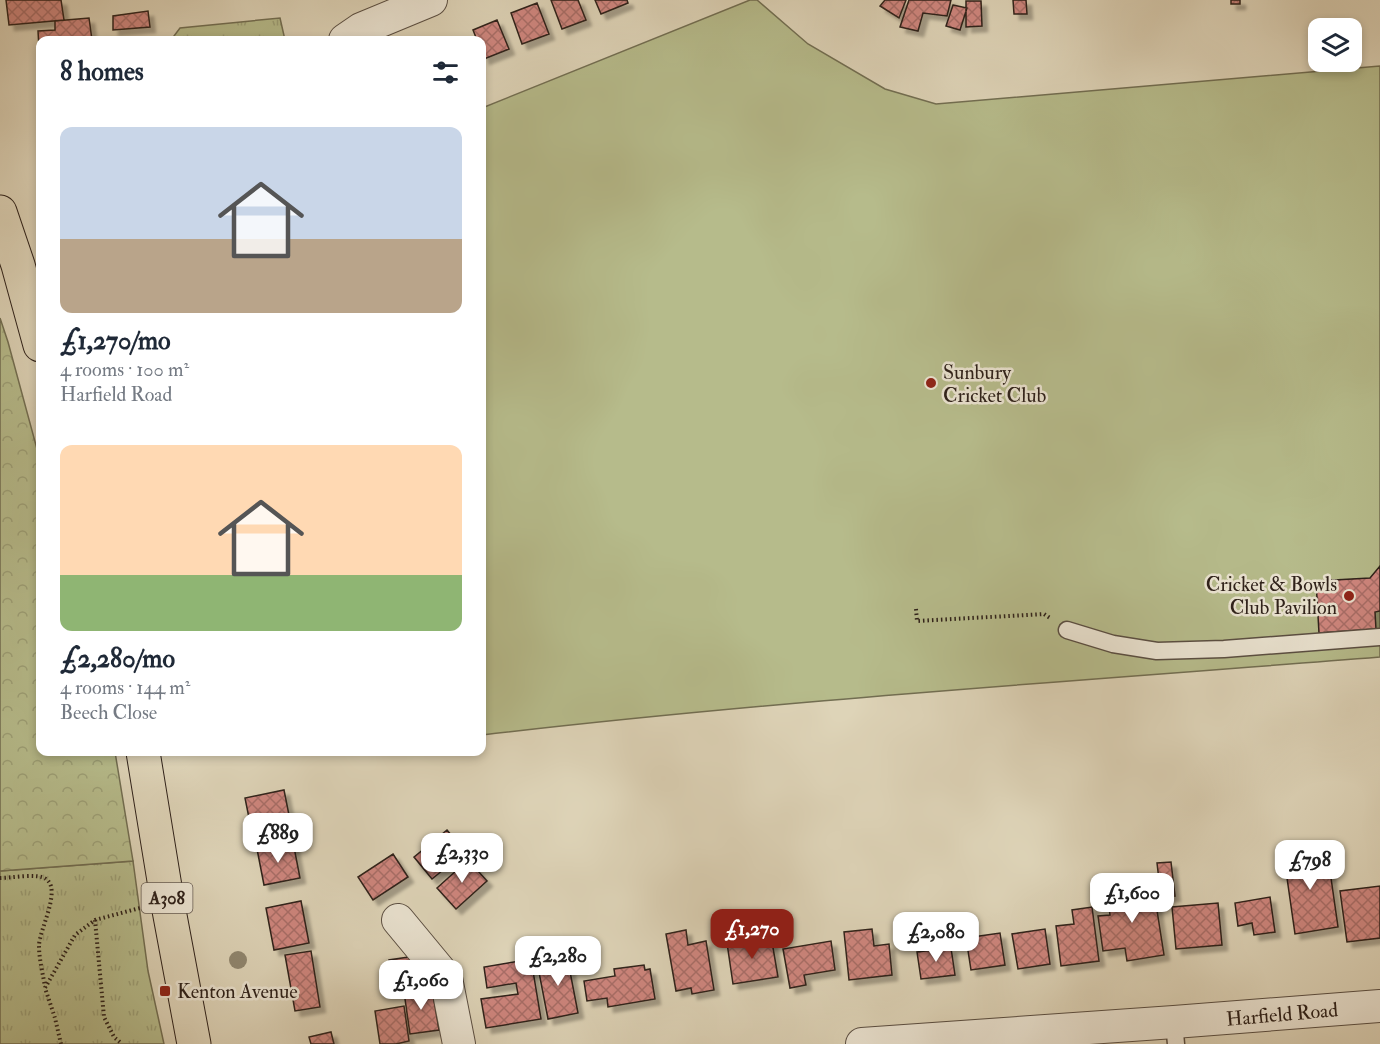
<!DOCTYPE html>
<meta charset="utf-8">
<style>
:root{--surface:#fff;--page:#f6f6f7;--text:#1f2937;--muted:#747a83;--accent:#8f2418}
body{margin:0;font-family:"IM FELL Double Pica",serif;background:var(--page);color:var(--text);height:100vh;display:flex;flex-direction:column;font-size:22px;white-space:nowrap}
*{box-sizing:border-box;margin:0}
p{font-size:20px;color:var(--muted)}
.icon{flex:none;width:33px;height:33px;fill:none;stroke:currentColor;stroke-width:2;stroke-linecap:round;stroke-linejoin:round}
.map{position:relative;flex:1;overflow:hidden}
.details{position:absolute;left:36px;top:36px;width:450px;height:720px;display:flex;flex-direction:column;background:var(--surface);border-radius:12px;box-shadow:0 3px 9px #0003}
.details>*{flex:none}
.controls{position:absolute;left:1308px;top:18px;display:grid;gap:12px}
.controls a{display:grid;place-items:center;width:54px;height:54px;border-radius:12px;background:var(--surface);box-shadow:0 3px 9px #0003;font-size:30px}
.price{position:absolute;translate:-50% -51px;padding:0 14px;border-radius:12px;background:#fff;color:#222;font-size:20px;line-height:39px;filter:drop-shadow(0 2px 3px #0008)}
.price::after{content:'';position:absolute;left:50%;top:36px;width:18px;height:14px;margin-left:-9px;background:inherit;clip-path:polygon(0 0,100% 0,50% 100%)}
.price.selected{background:var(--accent);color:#fff}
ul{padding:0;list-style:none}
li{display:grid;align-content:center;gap:12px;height:318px;padding:0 24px}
li span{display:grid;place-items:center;height:186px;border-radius:12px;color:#555}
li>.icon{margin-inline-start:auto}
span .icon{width:108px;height:108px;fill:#fffc;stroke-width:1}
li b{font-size:26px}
h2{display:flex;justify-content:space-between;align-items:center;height:72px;padding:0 24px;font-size:26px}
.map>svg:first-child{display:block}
.grass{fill:url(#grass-tufts);stroke:#726e52;stroke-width:1.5}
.forest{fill:url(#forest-crowns);stroke:#726e52;stroke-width:1.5}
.pitch{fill:#b6bb8b;stroke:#726e52;stroke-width:1.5}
.building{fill:url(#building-cross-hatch);stroke:#2e211a;stroke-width:1.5;filter:url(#shadow)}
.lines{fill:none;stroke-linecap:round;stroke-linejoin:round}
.service-casing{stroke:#5a4e42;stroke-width:19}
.minor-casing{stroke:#5a4e42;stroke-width:34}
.trunk-casing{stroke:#2e211a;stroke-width:35}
.path{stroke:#2e211a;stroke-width:4;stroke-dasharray:1.5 3;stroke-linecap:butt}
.service{stroke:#eae3d1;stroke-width:16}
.minor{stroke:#eae3d1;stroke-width:32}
.trunk{stroke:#ded4b8;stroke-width:33}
.tree{fill:#908770}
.poi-dot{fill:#8f2418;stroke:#eae3d1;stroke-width:2}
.labels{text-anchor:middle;stroke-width:5;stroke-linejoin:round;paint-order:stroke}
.shield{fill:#eae3d1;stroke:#665b51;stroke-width:1.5}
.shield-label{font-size:18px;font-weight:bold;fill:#2e211a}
.poi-label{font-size:20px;fill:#2e211a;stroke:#eae3d1;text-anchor:start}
.street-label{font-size:20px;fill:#2e211a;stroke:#eae3d1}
</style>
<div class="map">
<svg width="1380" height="1044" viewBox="0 0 1380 1044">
<defs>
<pattern id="grass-tufts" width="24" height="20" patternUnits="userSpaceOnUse" patternTransform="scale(1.5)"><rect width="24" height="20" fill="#b6bb8b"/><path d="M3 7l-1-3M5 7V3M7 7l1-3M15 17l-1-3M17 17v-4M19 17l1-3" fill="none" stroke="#9da077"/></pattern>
<pattern id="forest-crowns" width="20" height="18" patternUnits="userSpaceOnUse" patternTransform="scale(1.5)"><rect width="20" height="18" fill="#b6bb8b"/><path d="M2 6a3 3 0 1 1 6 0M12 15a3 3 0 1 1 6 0" fill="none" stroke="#9da077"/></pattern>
<pattern id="building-cross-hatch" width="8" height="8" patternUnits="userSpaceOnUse" patternTransform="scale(1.5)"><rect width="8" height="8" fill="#d08780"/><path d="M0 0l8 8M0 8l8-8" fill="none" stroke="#a96e68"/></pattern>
<filter id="shadow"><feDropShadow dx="5.5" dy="5.5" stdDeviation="1.5" flood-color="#0004"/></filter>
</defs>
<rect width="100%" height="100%" fill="#ded4b8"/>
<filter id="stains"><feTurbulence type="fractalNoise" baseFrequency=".00333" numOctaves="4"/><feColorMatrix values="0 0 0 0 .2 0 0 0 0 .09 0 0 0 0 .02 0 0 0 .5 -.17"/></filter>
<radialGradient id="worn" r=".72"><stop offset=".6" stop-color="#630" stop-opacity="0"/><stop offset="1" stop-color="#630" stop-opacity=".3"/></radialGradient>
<path class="grass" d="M280,18L285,40H171L180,28Z
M133,861L148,971L164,1044H0V871Z"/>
<path class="forest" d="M0,318L8,342L40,460V752H115L133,861L0,871Z"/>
<path class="pitch" d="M750,0H757L808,44L885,89L936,104L1380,66V657C1080,681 780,700 482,735V108Z"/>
<path class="building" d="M6,0H61L64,20L9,25Z
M551,0H578L586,20L562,29Z
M595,0H627L628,3L601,14Z
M885,0H906L899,18L880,6Z
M909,0H951L947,16L923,13L918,31L900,27Z
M1013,0H1026L1027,14H1014Z
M1231,0H1240V4H1231Z
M966,1H981L982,26L966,27Z
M537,3L549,34L522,44L511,13Z
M953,5L967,8L960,30L946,26Z
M148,11L150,27L113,30V16Z
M89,18L92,40H40V66L38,31L55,30V21Z
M497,20L509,49L484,59L482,51V40H477L473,30Z
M1380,566V611L1375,612L1376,629L1319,633L1316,581L1370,578Z
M284,790L293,835L254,843L245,798Z
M447,830L465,852L432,879L414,857Z
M293,842L300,878L264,885L257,849Z
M1316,845L1319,865L1329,864L1338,927L1295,934L1283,850Z
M393,854L408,877L373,900L358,877Z
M468,860L487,881L456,909L437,888Z
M1171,862L1175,896L1161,897L1157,863Z
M1153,885L1164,955L1127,961L1125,948L1103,951L1098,916L1110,915L1107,892Z
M1380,886V938L1347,942L1340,891Z
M1270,897L1275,932L1254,935L1252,923L1238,926L1235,903Z
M301,901L309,943L274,950L266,908Z
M1218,903L1222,945L1176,949L1172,907Z
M1092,907L1099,961L1061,966L1056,926L1074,924L1072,910Z
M872,929L874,946L889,944L892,975L849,980L844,932Z
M1045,929L1050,964L1018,969L1012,934Z
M686,930L688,945L706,941L714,990L692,994L691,988L676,991L666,934Z
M1000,933L1005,965L971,970L966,938Z
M771,936L778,977L733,984L727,943Z
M831,941L835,970L804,975L806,985L790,988L783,949Z
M951,948L955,975L921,979L917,952Z
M311,951L320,1007L295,1011L285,955Z
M415,956L419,975L392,980L389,960Z
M567,956L578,1013L548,1019L537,962Z
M531,959L541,1019L486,1028L481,999L518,994L516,983L487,988L484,967Z
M644,965L645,970L650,969L655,999L608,1007L607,998L587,1001L584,981L615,976L614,969Z
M432,988L439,1030L410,1034L404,992Z
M404,1006L409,1041L396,1044H380L375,1011Z
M331,1032L334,1044H311L309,1037Z"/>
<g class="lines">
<defs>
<path id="service" d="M1067,630L1113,644L1157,651L1224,649L1380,637
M1174,1022L1176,1044"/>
<path id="minor" d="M345,40L361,29L431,0
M398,920L446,978L459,1044
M862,1044L1174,1022L1380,1006"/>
<path id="trunk" d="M0,212L18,265L40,345
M143,752L168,905L194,1044"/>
</defs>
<use href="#service" class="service-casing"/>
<use href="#minor" class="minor-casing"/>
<use href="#trunk" class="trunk-casing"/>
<path class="path" d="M916,609L917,621L1044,614L1050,618
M0,878C11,878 38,873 46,879C62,890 39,930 39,946C39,959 43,974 45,987
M95,920L104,1017L114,1037L122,1044
M61,1044L55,1018L45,988L75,935L95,920L140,908"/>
<use href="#service" class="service"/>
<use href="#minor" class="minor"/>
<use href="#trunk" class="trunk"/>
</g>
<circle class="tree" cx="238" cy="960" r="9"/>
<g class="poi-dot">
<circle cx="931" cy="383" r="6"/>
<circle cx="1349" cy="596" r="6"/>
<rect x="159" y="985" width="12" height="12" rx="3"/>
</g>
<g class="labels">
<rect class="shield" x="141.5" y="883" width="51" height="30" rx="4.5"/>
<g class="shield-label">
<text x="167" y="904">A308</text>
</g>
<g class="poi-label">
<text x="943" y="379">Sunbury<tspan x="943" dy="23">Cricket Club</tspan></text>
<text x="1337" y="591" text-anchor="end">Cricket &amp; Bowls<tspan x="1337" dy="23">Club Pavilion</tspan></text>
<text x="177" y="998">Kenton Avenue</text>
</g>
<g class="street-label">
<text transform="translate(1282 1014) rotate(-5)" y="7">Harfield Road</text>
</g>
</g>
<rect width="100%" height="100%" filter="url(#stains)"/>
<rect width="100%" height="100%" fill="url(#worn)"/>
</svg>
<div class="controls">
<a><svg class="icon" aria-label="layers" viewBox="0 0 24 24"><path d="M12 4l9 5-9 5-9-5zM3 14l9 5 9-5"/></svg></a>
</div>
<b class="price" style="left:278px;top:864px">£889</b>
<b class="price" style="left:462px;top:884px">£2,330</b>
<b class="price" style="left:1310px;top:891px">£798</b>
<b class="price" style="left:1132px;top:924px">£1,600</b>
<b class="price selected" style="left:752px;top:960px">£1,270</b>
<b class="price" style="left:936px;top:963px">£2,080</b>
<b class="price" style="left:558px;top:987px">£2,280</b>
<b class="price" style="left:421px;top:1011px">£1,060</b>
<section class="details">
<h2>8 homes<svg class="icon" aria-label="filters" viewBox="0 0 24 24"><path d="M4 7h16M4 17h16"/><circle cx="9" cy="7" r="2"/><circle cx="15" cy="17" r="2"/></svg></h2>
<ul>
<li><span style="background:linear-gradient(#c9d6e8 60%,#b9a48a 0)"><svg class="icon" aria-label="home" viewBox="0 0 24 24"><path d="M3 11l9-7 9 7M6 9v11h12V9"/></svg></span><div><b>£1,270/mo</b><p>4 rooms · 100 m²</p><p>Harfield Road</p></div></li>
<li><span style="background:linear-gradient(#ffd9b3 70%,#8fb573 0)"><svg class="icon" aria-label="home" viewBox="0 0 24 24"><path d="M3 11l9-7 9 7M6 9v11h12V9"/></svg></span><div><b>£2,280/mo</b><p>4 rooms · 144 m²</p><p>Beech Close</p></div></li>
</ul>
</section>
</div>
